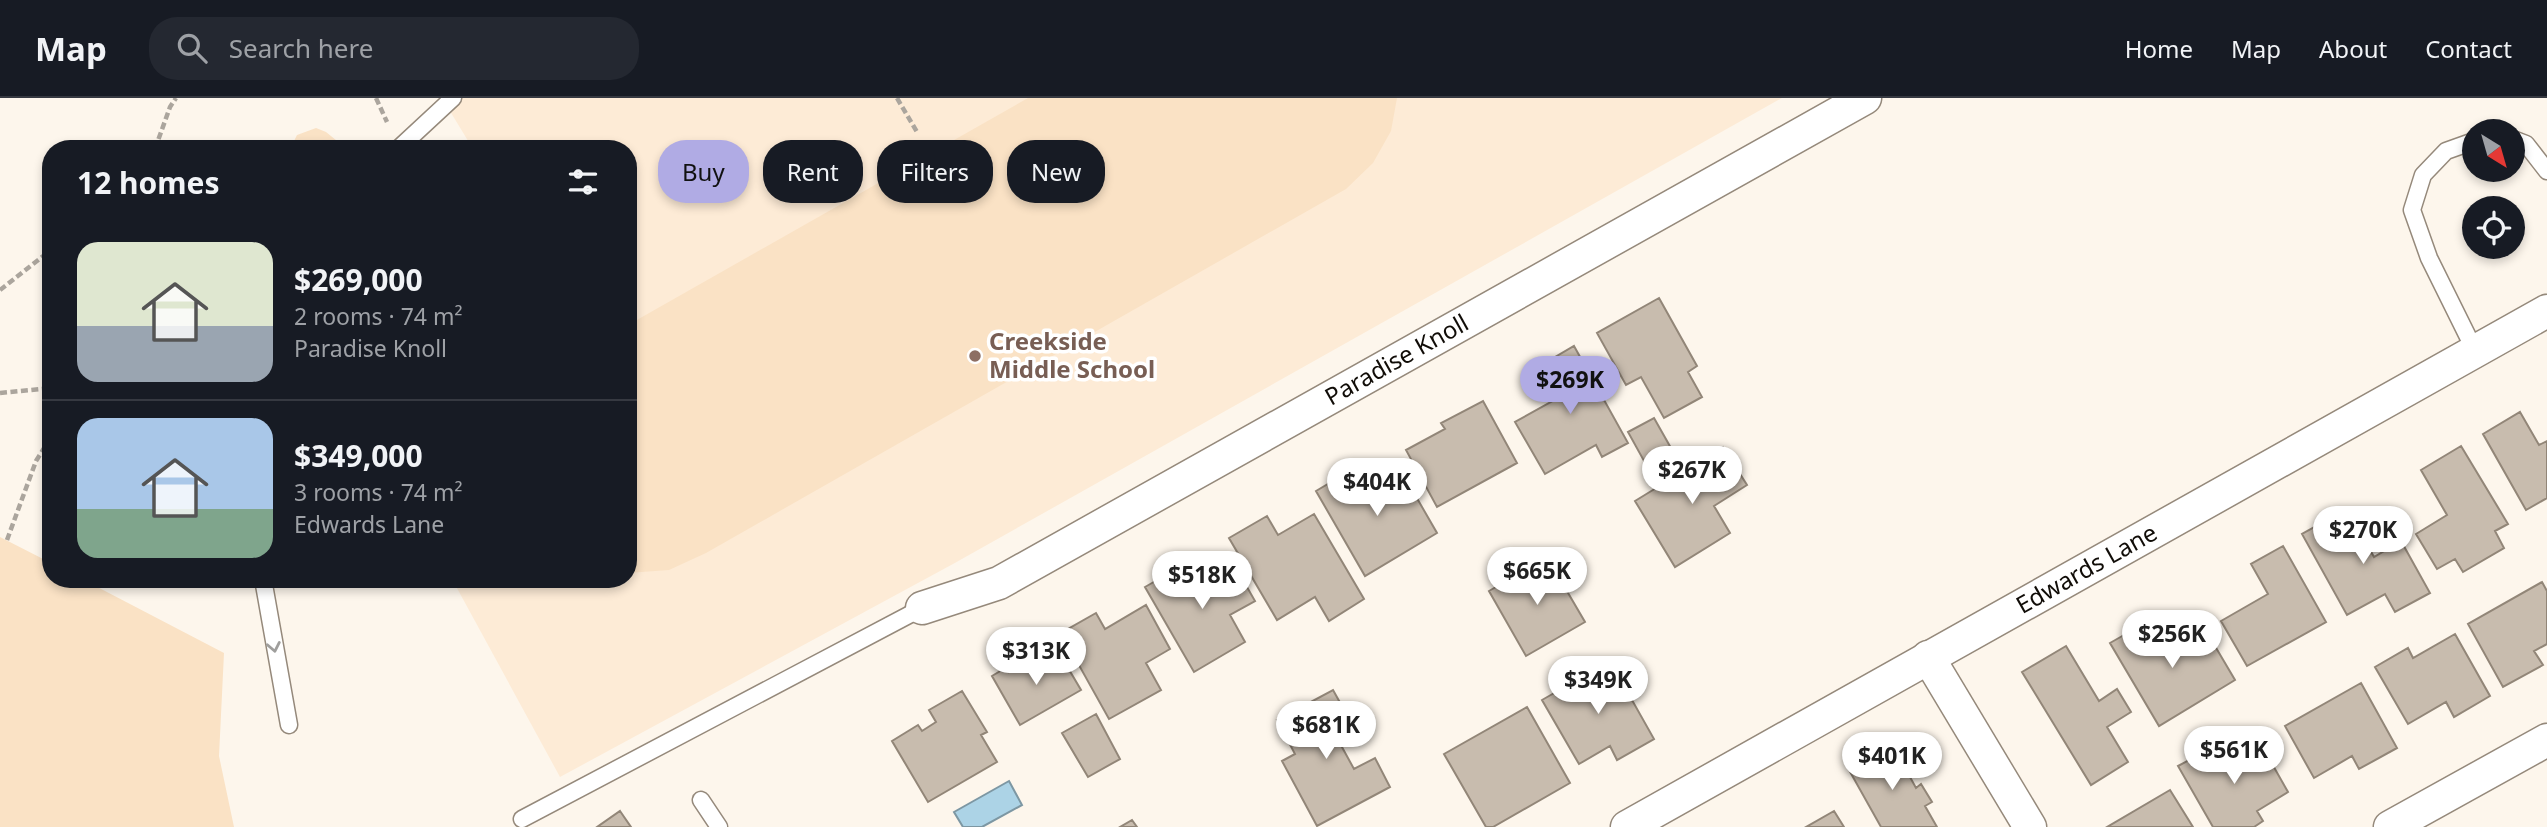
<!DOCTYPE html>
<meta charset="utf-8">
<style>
:root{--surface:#171b24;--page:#242831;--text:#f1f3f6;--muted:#9ea1a6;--line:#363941;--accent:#b0abe4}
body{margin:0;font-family:"Noto Sans",sans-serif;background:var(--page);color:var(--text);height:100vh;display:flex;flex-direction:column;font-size:26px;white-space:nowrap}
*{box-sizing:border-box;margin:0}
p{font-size:23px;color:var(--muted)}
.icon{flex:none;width:38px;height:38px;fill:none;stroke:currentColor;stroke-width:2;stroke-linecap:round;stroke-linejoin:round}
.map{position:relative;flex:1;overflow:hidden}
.drawer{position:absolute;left:42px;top:42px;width:595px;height:448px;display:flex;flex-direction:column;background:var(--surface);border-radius:28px;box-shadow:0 4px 10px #0003}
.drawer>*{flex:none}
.hud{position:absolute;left:658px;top:42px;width:665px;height:63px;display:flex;gap:14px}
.needle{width:46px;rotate:143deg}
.fabs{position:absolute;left:2462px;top:21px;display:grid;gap:14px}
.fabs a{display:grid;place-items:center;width:63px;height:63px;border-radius:50%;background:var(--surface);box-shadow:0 4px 10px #0003;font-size:35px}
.price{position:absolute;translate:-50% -60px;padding:0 16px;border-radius:24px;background:#fff;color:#222;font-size:23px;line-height:46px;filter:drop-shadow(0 2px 4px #0008)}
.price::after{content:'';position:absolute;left:50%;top:42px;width:21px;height:16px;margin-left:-10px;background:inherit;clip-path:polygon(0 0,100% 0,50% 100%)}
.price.selected{background:var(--accent);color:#111}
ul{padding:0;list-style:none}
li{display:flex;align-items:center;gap:21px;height:175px;padding:0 35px}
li+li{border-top:2px solid var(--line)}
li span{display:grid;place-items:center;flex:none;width:196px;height:140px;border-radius:21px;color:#555}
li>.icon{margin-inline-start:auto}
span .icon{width:84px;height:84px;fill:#fffc;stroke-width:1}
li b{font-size:30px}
h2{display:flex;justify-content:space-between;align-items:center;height:84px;padding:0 35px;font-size:30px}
.tag{padding:0 24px;border-radius:28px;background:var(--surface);box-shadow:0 4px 10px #0003;font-size:24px;line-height:63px}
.tag.selected{background:var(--accent);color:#111}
header{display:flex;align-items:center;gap:42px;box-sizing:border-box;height:98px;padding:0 35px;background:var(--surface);border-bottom:2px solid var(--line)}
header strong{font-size:33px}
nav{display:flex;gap:38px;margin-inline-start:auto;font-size:24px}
.search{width:490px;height:63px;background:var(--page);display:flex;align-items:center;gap:18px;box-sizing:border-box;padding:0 24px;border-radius:28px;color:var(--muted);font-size:26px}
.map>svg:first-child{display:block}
.built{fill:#fdebd6}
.green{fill:#fae2c5}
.water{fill:#acd3e6;stroke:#7d97a3;stroke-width:2}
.building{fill:#c8bcae;stroke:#928678;stroke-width:2}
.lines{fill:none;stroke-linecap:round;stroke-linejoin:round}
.service-casing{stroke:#95897b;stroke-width:19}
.minor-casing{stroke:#95897b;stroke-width:35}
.path{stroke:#aba59d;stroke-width:4.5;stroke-dasharray:7 3.5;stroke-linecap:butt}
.service{stroke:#fff;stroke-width:16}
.minor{stroke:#fff;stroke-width:32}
.oneway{stroke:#9f9e9c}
.education-dot{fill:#8d6e63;stroke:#fff;stroke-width:2.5}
.labels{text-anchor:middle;stroke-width:7;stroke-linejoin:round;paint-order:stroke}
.education-label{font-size:24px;font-weight:bold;fill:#785e54;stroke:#fff;text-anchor:start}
.street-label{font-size:24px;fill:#100c07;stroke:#fff}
</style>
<header>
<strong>Map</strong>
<div class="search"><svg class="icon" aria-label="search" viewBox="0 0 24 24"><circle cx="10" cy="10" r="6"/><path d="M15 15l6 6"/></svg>Search here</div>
<nav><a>Home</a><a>Map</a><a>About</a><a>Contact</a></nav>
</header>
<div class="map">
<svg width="2547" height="729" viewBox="0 0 2547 729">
<rect width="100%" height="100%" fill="#fdf6ec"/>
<path class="built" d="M442,0H1782L953,466L560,679L452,481H628V51H473Z"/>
<path class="green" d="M1028,0H1397L1391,33L1373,65L1346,91L706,455L669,472L628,475V227Z
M316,30L326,34L347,51H290L297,37Z
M0,439L51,465V481H82L224,555L219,658L234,729H0Z"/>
<path class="water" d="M1009,683L1022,707L982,729H963L954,714Z"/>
<path class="building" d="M1659,200L1697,268L1688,274L1702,299L1664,320L1641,279L1626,287L1597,235Z
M1574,248L1628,345L1602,359L1596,347L1545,376L1515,324L1556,301L1538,269Z
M1483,303L1517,365L1437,409L1406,352L1445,331L1441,325Z
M2520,314L2539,347L2547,343V400L2526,412L2483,336Z
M1654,320L1680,366L1654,381L1628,334Z
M2461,348L2508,426L2495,433L2504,450L2463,474L2455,461L2437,471L2416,436L2447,417L2421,372Z
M1723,349L1747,387L1714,408L1730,435L1675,469L1635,403Z
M1399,369L1437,435L1365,478L1316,393L1350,373L1360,391Z
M2347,411L2374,459L2401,443L2430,495L2395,514L2385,496L2347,517L2302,436Z
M1314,416L1364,501L1329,523L1315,499L1277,522L1229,440L1267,418L1278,437Z
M2283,448L2326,524L2247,568L2221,523L2268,496L2251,466Z
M1547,459L1585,524L1526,558L1489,493Z
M1231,461L1255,503L1230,517L1245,544L1194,574L1145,489L1180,469L1189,485Z
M2542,484L2547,493V546L2534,553L2543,567L2503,589L2468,526Z
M1146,507L1170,551L1146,565L1161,592L1109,621L1061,535L1096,515L1105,531Z
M2145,525L2160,550L2202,526L2235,582L2159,628L2110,545Z
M2455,536L2490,598L2454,619L2446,604L2408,626L2375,569L2408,550L2413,560Z
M2066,548L2099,603L2117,591L2131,614L2107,629L2128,664L2091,687L2022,574Z
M1058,553L1081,592L1020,627L992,578L1007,569L1009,574L1022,566L1025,572Z
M1610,563L1654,641L1617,662L1610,648L1579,666L1542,602Z
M2361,585L2397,650L2359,671L2352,658L2314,680L2285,628Z
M1333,592L1348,619L1331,629L1354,671L1375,660L1390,689L1317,728L1282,663L1295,656L1277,622Z
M962,593L987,634L981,637L997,664L928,704L892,643L918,627L922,633L936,624L929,612Z
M1527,609L1570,685L1493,729H1486L1444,656Z
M1096,616L1120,661L1088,679L1062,635Z
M2258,641L2288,694L2257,713L2263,723L2254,729H2213L2178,668L2206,653L2214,667Z
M1893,648L1916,690L1921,686L1932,704L1925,708L1937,729H1881L1849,672Z
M2170,692L2193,729H2107Z
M620,713L631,729H597Z
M1834,713L1844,729H1806Z
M1132,722L1137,729H1120Z"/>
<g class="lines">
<defs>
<path id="service" d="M2513,41L2526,46L2547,73
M2474,43L2446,53L2423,77L2412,112L2429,160L2475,253
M398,51L453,0
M263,481L289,627
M701,702L719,729
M522,721L922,510"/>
<g id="minor">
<path id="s1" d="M922,510L999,485L1865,0"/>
<path d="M1928,559L2030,729"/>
<path id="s2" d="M1627,729L2547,213"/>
<path d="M2390,729L2547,642"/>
</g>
</defs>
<use href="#service" class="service-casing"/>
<use href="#minor" class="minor-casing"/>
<path class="path" d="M376,0L387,24
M897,0L917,34
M155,51L170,9L176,0
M0,192L51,152
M0,295L51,290
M7,442L36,363L51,339"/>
<use href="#service" class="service"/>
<use href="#minor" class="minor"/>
</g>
<defs><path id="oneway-chevron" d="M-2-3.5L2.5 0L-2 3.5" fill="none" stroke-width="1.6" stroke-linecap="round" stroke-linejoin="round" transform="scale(1.75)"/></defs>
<use class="oneway" href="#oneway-chevron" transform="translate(274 549) rotate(79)"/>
<circle class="education-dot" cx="975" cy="258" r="7"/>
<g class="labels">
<g class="education-label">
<text x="989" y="252">Creekside<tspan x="989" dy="28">Middle School</tspan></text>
</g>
<g class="street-label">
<text dy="8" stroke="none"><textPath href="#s1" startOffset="537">Paradise Knoll</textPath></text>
<text dy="8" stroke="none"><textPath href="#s2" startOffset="527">Edwards Lane</textPath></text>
</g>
</g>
</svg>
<div class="fabs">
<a><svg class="needle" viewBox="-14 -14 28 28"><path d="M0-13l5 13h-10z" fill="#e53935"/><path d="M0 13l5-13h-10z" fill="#9ea1a6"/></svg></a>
<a><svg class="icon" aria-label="locate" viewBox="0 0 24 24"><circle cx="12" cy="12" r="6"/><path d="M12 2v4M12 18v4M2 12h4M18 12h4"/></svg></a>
</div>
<b class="price selected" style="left:1570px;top:318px">$269K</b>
<b class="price" style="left:1692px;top:408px">$267K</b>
<b class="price" style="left:1377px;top:420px">$404K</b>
<b class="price" style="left:2363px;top:468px">$270K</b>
<b class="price" style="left:1537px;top:509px">$665K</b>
<b class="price" style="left:1202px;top:513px">$518K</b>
<b class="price" style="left:2172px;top:572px">$256K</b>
<b class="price" style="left:1036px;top:589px">$313K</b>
<b class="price" style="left:1598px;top:618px">$349K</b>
<b class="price" style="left:1326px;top:663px">$681K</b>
<b class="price" style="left:2234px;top:688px">$561K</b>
<b class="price" style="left:1892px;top:694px">$401K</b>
<div class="hud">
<a class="tag selected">Buy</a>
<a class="tag">Rent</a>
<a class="tag">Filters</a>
<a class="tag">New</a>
</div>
<section class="drawer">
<h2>12 homes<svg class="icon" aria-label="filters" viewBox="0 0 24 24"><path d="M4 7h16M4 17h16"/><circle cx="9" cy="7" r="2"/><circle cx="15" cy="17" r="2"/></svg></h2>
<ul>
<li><span style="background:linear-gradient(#dfe7d0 60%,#9aa5b1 0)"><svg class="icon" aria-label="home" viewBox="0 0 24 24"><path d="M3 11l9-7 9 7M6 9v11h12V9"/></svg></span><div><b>$269,000</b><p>2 rooms · 74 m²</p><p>Paradise Knoll</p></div></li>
<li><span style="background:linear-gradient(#a9c7e8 65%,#7fa58c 0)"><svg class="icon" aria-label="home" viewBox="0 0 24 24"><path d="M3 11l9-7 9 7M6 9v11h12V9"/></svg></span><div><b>$349,000</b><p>3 rooms · 74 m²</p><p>Edwards Lane</p></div></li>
</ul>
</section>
</div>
